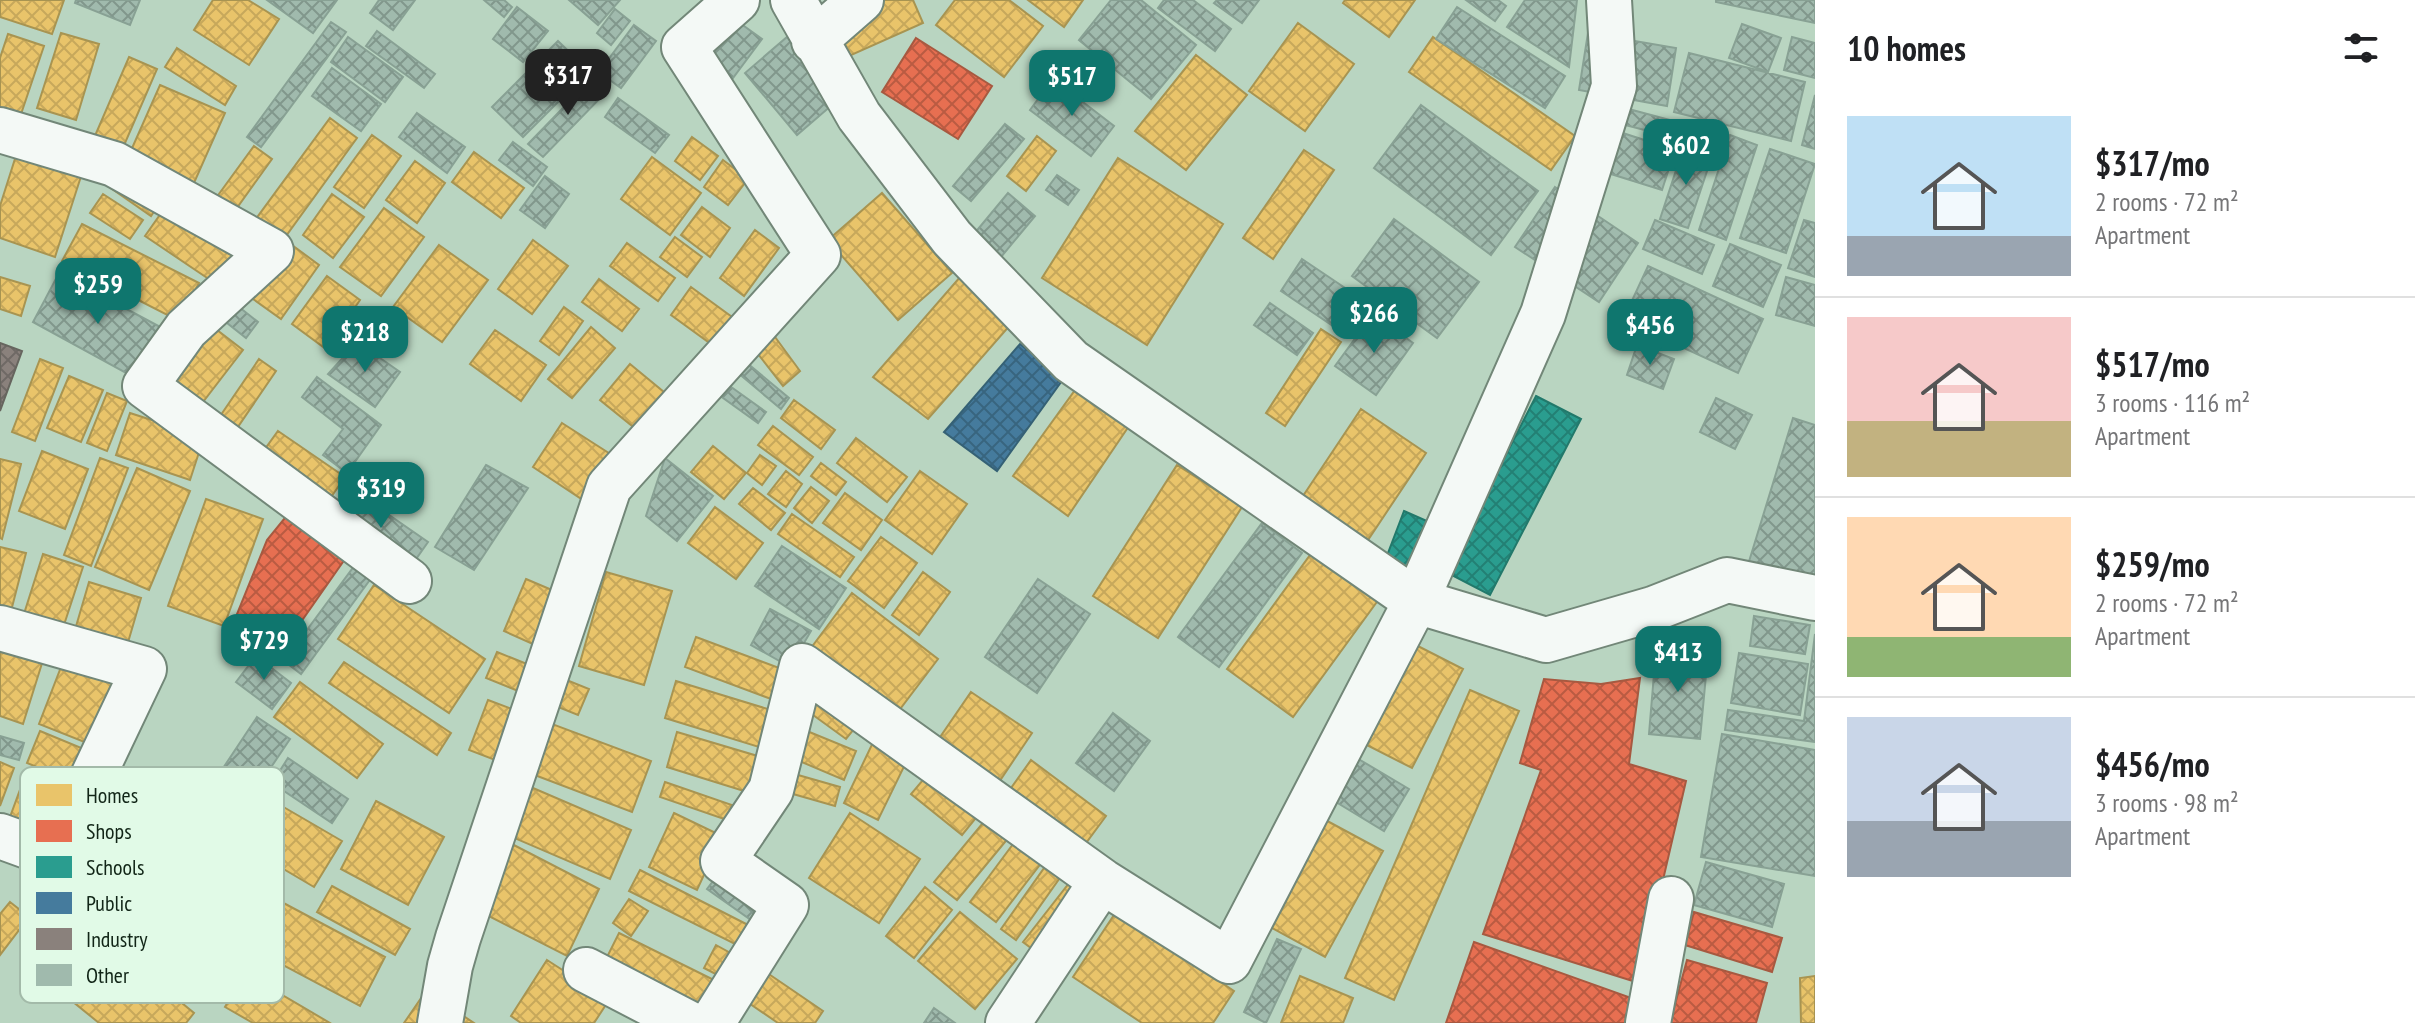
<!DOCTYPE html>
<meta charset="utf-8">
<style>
:root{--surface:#fff;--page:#f2f2f2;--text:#202124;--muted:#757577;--line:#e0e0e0;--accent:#0f766e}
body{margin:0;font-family:"PT Sans Narrow",sans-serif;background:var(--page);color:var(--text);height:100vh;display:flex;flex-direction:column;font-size:30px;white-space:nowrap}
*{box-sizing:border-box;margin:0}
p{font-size:26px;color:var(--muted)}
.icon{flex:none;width:44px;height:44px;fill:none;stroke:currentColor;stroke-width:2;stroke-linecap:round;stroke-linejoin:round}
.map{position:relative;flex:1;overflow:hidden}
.details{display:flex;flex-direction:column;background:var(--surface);width:600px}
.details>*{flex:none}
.price{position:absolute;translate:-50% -68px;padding:0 18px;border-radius:16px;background:var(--accent);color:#fff;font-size:26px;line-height:52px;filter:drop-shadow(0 2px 4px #0008)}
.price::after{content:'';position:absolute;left:50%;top:48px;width:24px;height:18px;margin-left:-12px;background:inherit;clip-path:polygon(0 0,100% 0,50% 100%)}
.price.on{background:#222;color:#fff}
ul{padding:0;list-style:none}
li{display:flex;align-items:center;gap:24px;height:200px;padding:0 32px}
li+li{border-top:2px solid var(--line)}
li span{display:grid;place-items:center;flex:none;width:224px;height:160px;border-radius:0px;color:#555}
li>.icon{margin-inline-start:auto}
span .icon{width:96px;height:96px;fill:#fffc;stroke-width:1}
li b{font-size:34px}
h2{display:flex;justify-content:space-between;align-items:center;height:96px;padding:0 32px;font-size:34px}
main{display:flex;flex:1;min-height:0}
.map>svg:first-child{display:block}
.homes{fill:url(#homes-cross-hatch);stroke:#a89451;stroke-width:2}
.shops{fill:url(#shops-cross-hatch);stroke:#a75940;stroke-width:2}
.schools{fill:url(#schools-cross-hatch);stroke:#22796b;stroke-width:2}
.public{fill:url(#public-cross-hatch);stroke:#356175;stroke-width:2}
.industry{fill:url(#industry-cross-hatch);stroke:#66655e;stroke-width:2}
.building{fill:url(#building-cross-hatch);stroke:#88a194;stroke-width:2}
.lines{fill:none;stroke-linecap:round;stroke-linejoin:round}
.minor-casing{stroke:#728778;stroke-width:48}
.minor{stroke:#f4f9f6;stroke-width:44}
.key{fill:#e1fae7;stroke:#a3baa9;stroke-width:2}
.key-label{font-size:22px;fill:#112517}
</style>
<main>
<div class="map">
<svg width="1815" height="1023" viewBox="0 0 1815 1023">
<defs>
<pattern id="homes-cross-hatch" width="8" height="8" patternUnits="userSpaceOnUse" patternTransform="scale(2)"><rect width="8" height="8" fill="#e9c46a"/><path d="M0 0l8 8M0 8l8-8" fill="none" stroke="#c7a85b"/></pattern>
<pattern id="shops-cross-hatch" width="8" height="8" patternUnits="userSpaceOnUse" patternTransform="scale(2)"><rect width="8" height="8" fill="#e76f51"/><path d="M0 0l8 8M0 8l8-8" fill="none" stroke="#ba5b42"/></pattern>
<pattern id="schools-cross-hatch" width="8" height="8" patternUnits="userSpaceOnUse" patternTransform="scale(2)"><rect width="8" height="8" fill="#2a9d8f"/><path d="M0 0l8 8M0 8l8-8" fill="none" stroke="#238074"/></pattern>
<pattern id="public-cross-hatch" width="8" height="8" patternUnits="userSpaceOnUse" patternTransform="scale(2)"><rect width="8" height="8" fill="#457b9d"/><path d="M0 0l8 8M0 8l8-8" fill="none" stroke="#38657f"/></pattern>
<pattern id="industry-cross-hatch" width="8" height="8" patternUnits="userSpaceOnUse" patternTransform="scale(2)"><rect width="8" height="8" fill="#8a817c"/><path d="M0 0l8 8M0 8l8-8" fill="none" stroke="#6f6965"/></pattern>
<pattern id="building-cross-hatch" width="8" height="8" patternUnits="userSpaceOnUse" patternTransform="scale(2)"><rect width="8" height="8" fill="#a0baad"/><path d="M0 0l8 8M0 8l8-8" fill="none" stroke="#81978c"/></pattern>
</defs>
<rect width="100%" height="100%" fill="#b9d5c1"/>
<path class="homes" d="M0,0H64L52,34L0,17Z
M213,0H248L279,19L249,65L194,30Z
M835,0H913L923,23L849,56L826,4Z
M955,0H1009L1043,26L1004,77L936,25Z
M1028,0H1083L1064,27Z
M1345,0H1415L1389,37L1343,3Z
M1298,23L1354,64L1305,131L1249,91Z
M61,33L99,44L76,120L37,108Z
M8,34L44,46L18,123L0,117V58Z
M1433,37L1575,136L1551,170L1409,72Z
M177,48L236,86L225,105L165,67Z
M1196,55L1247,95L1186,170L1135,131Z
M129,57L157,69L119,157L91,145Z
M160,85L225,113L190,192L125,164Z
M330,118L357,138L278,247L250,227Z
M372,135L401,156L364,208L334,187Z
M1037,136L1056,151L1026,191L1007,176Z
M692,137L718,156L700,180L675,161Z
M20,143L85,164L55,257L0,238V206Z
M254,146L272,159L234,212L216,198Z
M1304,150L1334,170L1273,259L1243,238Z
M474,152L524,188L501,218L452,182Z
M652,157L701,193L670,235L621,199Z
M1118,158L1223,224L1147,345L1042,278Z
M723,160L748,179L728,205L704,187Z
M415,161L445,183L417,223L386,200Z
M102,182L161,201L151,216Z
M882,193L952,273L898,320L828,240Z
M103,194L143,220L130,239L90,213Z
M332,194L364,217L333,258L303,235Z
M169,202L246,255L222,288L145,236Z
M702,207L730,228L710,257L681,235Z
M384,208L424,237L381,296L340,267Z
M82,224L199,283L179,321L62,261Z
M755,230L779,248L744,296L720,278Z
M675,237L702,257L687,277L660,257Z
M533,240L568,266L532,314L498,289Z
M627,243L675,278L658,301L610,266Z
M292,245L319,265L281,319L253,299Z
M439,245L488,280L442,342L393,307Z
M327,276L360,300L326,349L292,324Z
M961,276L1011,324L928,419L873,377Z
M0,277L30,286L21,316L0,309Z
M599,279L639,309L622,331L582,302Z
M691,287L743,325L722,352L671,315Z
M564,307L583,321L559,355L540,341Z
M208,323L243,350L196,411L161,383Z
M767,326L800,371L783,386L751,345Z
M591,327L615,348L572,398L548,379Z
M1321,329L1341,342L1285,426L1266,413Z
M495,330L546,365L521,401L470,364Z
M40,359L63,368L35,441L12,432Z
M259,359L276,371L229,440L212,428Z
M630,364L676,402L647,438L600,400Z
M69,376L103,390L81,442L47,428Z
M1078,386L1131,423L1068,516L1013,476Z
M107,393L127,401L107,451L87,443Z
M794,400L835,430L821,449L781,418Z
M1361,409L1426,453L1366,543L1301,499Z
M130,413L204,437L190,480L116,455Z
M562,423L615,457L586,502L533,467Z
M773,426L813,457L799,475L758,445Z
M278,431L345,477L324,507L257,460Z
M856,438L907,477L887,502L837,463Z
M713,446L746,473L724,499L691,472Z
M42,451L88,469L65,529L19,511Z
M760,455L776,466L762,485L747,473Z
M100,458L128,468L91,566L64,555Z
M0,459L21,464L2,539L0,538Z
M821,463L846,482L836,495L811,476Z
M1177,465L1242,507L1158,638L1093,596Z
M137,468L190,491L149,590L95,567Z
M786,471L802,484L786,507L768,494Z
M920,471L967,504L932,554L885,520Z
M811,487L829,501L812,523L794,508Z
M753,488L785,513L771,530L739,504Z
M845,493L882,520L861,550L823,523Z
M206,499L263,519L224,626L168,606Z
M715,507L763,543L736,579L688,543Z
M792,514L854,557L840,577L778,534Z
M881,537L917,563L884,608L848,581Z
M0,547L26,553L10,615L0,612Z
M1313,551L1379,599L1293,717L1227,669Z
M43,554L83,567L62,631L23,617Z
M606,572L672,591L644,685L579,666Z
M923,572L950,592L919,635L892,615Z
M526,579L578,601L555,654L504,631Z
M89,582L141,598L124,656L72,640Z
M374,585L485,659L449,713L338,639Z
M852,593L938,659L894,717L808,652Z
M696,637L790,672L779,702L685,667Z
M1408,641L1463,669L1412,768L1357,740Z
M0,642L44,657L23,724L0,716Z
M68,649L131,675L102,749L39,724Z
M497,652L589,689L578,715L486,678Z
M344,662L451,733L437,755L329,683Z
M676,681L784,714L772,751L665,718Z
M300,682L383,744L357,778L274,717Z
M814,682L863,718L846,739L798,704Z
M1470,690L1519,711L1394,1000L1345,978Z
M971,692L1032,733L997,785L936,743Z
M488,700L651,761L632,812L469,750Z
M802,729L856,751L844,780L790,757Z
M40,731L91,752L78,784L27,763Z
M677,732L771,760L760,796L667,767Z
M878,732L913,748L878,820L844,803Z
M1031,760L1106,816L1086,843L1011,788Z
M0,762L14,768L0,806Z
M934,767L984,808L962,835L911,794Z
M791,773L840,787L835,806L786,792Z
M25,776L68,793L48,844L6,828Z
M519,782L631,830L610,879L498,831Z
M665,782L732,805L727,820L660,797Z
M268,798L342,841L314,887L241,844Z
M376,801L444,837L408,905L341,869Z
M992,812L1014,831L957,900L934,882Z
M674,813L722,836L697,890L649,867Z
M850,813L920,859L879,923L809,878Z
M1318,816L1383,851L1325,957L1261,922Z
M1022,832L1049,853L996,922L970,902Z
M508,842L599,889L567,956L475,909Z
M1054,854L1069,865L1016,940L1001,929Z
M640,870L758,930L747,950L629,891Z
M1077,873L1089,883L1035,951L1023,942Z
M332,886L410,929L395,955L317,912Z
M925,887L952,910L914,958L886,936Z
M276,899L385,957L360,1006L251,948Z
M629,899L648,911L631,936L613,923Z
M10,902L29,917L0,955V914Z
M960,912L1017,959L975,1009L918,961Z
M1116,912L1234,991L1213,1023H1142L1073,977Z
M619,933L724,985L707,1019L602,967Z
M716,945L743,960L731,982L704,968Z
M116,949L194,1013L186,1023H99L72,1001Z
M547,960L609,1000L594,1023H521L511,1016Z
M760,968L823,1011L815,1023H778L740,997Z
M245,973L330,1023H253L225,1007Z
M1300,976L1353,998L1343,1023H1281Z
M1815,976V1023H1801L1800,978Z
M426,991L474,1023H404Z"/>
<path class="shops" d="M916,38L992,86L958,139L882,92Z
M293,508L352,549L275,659L233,624L267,540Z
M1640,678L1629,764L1686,781L1639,983L1483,934L1541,770L1520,763L1544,679L1601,684Z
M1694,912L1782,938L1772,972L1685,945Z
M1474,942L1637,1000L1629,1023H1446Z
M1687,960L1767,983L1756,1023H1670Z"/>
<path class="schools" d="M1536,396L1581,419L1490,595L1446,572Z
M1404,511L1436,525L1418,573L1385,561Z"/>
<path class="public" d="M1020,344L1064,378L997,471L944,432Z"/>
<path class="industry" d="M0,343L22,351L0,411Z"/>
<path class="building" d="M76,0H140L130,25L75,3Z
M267,0H337L313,33Z
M379,0H415L393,30L370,13Z
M484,0H504L512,7L504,17Z
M569,0H620L598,25Z
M1111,0H1141L1196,45L1151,99L1079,40Z
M1164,0H1193L1231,29L1215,51L1158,8Z
M1217,0H1259L1242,23L1214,3Z
M1466,0H1498L1506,6L1495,21Z
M1525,0H1577L1569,67L1507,27Z
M1716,0H1815V23L1716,2Z
M517,7L548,31L523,62L493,39Z
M1457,7L1565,76L1545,108L1436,39Z
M719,8L762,39L727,86L685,55Z
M615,9L630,21L611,45L597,33Z
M331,22L346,32L261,147L247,137Z
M1742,24L1781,38L1768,72L1729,58Z
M634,25L656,41L621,88L599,72Z
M377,31L435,74L424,88L366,46Z
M1588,33L1676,48L1667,106L1579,90Z
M348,37L403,77L385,102L331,62Z
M787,37L839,99L797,135L745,73Z
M1792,37L1815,43V78L1784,70Z
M558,41L589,71L523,137L492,107Z
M1689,53L1805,82L1791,141L1674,112Z
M332,68L381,104L361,131L312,96Z
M594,76L608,90L543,157L528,144Z
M1053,79L1114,126L1091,156L1030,110Z
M1815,95V149L1802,145Z
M618,98L669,135L655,153L605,117Z
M1610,104L1722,134L1718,149L1606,120Z
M1421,105L1538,191L1491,255L1374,168Z
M417,113L465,147L447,173L399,137Z
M1592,123L1675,150L1662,190L1579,164Z
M1005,124L1024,139L971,201L953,186Z
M1730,135L1757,145L1726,240L1699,230Z
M513,142L547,167L533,186L499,160Z
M1684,146L1712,156L1688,228L1660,219Z
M1770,149L1815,164L1786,253L1740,238Z
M1057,175L1079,190L1068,205L1046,190Z
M545,176L569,194L545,228L520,210Z
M1555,187L1638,243L1599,302L1515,247Z
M1008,193L1035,216L1001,257L974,234Z
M1394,219L1479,282L1437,338L1352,276Z
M1655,220L1714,245L1702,274L1643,249Z
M1804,220L1815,223V277L1788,268Z
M1730,244L1781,265L1763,307L1713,286Z
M1302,259L1366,302L1345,334L1281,291Z
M1648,266L1763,319L1738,373L1623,320Z
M59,273L164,329L137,379L33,322Z
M1786,277L1815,285V326L1776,315Z
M229,299L258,322L246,338L217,315Z
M1270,303L1313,333L1297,355L1254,325Z
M1373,314L1413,343L1376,395L1335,366Z
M357,342L400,372L375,407L328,374Z
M1637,345L1674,359L1663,389L1627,375Z
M741,358L789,398L781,409L732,368Z
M317,377L381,425L347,473L323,455L343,429L302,397Z
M720,379L766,412L758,423L712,390Z
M1716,398L1752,415L1735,449L1700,432Z
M1793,418L1815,425V590L1747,568Z
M665,458L713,496L677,541L646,516Z
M486,465L528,488L474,570L435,547Z
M353,490L428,542L409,569L334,517Z
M1262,523L1302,553L1219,667L1178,637Z
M782,546L846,588L819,629L755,586Z
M355,565L372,577L301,674L284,661Z
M1038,579L1090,614L1037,693L985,657Z
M770,609L811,631L790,667L751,645Z
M1754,616L1810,625L1805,654L1750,646Z
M1815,634V742L1725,730L1728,710L1804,721Z
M1656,650L1708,654L1700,739L1649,734Z
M1739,653L1808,664L1800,715L1731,703Z
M256,656L291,683L272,709L236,682Z
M1113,713L1150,741L1114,791L1076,763Z
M257,717L290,739L206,864L174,842Z
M1722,734L1815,750V876L1701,857Z
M0,736L24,743L19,760L0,755Z
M1350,754L1409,789L1384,831L1326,796Z
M288,758L348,799L332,823L272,783Z
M1706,862L1784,884L1772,927L1694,905Z
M723,868L776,906L761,927L707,889Z
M1277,939L1301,949L1266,1023L1244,1012Z
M934,1008L955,1023H924Z"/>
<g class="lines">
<defs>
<path id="minor" d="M793,0L859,116L952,238L1071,361L1416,601L1546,640L1653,609L1727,580L1815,598
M814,41L861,0
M0,130L114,164L271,251L186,329L145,386L409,581
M0,628L144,669L55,856L0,836
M586,970L688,1023
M440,1023L450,966L458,938L609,487L818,255L684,47L737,0
M712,1023L786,905L723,861L771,790L802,666L1102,881
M1008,1023L1102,881L1229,961L1416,601L1543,314L1614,86L1609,0
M1648,1023L1671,899"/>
</defs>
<use href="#minor" class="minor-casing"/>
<use href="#minor" class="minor"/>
</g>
<rect x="20" y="767" width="264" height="236" rx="12" class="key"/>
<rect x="36" y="784" width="36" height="22" fill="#e9c46a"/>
<rect x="36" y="820" width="36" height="22" fill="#e76f51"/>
<rect x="36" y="856" width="36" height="22" fill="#2a9d8f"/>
<rect x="36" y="892" width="36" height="22" fill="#457b9d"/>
<rect x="36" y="928" width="36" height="22" fill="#8a817c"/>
<rect x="36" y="964" width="36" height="22" fill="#a0baad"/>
<g class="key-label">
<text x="86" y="803">Homes</text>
<text x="86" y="839">Shops</text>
<text x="86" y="875">Schools</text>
<text x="86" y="911">Public</text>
<text x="86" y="947">Industry</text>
<text x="86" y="983">Other</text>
</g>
</svg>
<b class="price on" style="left:568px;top:117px">$317</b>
<b class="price" style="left:1072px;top:118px">$517</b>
<b class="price" style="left:1686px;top:187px">$602</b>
<b class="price" style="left:98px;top:326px">$259</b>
<b class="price" style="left:1374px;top:355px">$266</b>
<b class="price" style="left:1650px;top:367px">$456</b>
<b class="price" style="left:365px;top:374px">$218</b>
<b class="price" style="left:381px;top:530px">$319</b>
<b class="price" style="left:264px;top:682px">$729</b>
<b class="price" style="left:1678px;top:694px">$413</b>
</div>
<section class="details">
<h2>10 homes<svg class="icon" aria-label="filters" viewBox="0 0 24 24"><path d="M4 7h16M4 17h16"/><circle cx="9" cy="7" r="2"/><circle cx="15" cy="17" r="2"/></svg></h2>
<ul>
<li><span style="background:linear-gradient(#bfe0f5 75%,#9aa5b1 0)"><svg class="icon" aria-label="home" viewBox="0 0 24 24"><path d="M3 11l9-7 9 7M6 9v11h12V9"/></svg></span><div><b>$317/mo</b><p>2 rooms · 72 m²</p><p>Apartment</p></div></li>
<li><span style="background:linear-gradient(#f6c9c9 65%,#c2b280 0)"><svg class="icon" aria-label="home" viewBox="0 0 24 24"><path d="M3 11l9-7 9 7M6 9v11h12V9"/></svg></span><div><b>$517/mo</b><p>3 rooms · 116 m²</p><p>Apartment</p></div></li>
<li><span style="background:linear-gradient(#ffd9b3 75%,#8fb573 0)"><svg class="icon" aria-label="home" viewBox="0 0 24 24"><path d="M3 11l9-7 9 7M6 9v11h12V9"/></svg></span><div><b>$259/mo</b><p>2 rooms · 72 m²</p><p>Apartment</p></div></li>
<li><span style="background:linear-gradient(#c9d6e8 65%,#9aa5b1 0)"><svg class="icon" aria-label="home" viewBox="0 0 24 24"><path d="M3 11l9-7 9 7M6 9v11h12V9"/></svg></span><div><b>$456/mo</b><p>3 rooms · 98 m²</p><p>Apartment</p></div></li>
</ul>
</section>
</main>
